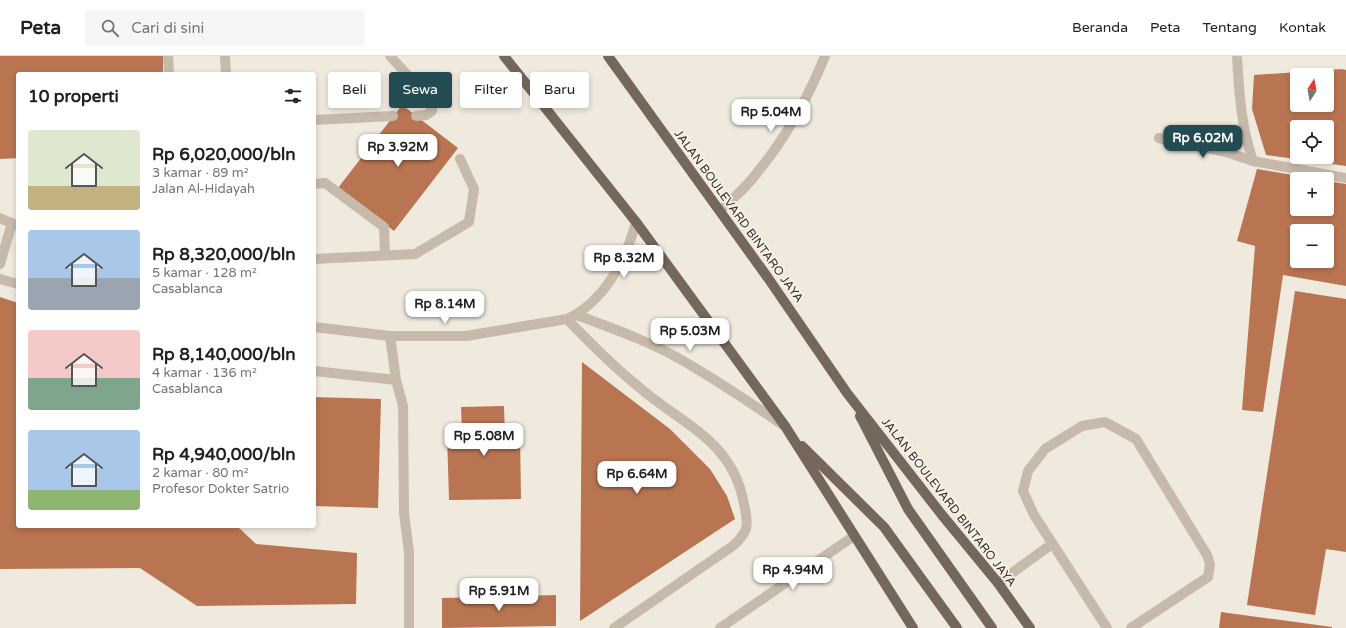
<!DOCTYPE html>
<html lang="id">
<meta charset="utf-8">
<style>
:root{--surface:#fff;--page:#f6f6f6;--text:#202124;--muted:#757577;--line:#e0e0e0;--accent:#234b52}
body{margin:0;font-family:"Varela Round",sans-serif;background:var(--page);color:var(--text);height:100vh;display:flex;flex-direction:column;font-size:15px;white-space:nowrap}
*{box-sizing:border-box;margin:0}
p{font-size:13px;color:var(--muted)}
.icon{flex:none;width:22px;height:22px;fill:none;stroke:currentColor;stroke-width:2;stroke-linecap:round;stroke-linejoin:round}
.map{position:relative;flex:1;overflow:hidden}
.details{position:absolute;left:16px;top:16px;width:300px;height:456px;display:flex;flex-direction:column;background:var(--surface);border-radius:4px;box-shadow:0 2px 6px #0003}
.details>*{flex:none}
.top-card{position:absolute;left:328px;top:16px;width:380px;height:36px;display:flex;gap:8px}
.needle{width:26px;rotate:11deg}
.tools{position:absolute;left:1290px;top:12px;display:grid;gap:8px}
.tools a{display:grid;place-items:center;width:44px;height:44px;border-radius:4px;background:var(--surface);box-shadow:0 2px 6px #0003;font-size:20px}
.price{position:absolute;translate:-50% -34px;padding:0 9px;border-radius:8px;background:#fff;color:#222;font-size:13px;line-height:26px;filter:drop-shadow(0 1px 2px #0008)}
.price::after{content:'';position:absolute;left:50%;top:24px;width:12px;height:9px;margin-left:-6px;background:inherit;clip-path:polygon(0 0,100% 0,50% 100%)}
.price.selected{background:var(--accent);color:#fff}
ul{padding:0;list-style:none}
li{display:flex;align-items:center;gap:12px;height:100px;padding:0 12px}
li span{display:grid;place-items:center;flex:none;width:112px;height:80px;border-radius:4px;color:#555}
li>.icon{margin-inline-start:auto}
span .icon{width:48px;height:48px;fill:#fffc;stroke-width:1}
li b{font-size:17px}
h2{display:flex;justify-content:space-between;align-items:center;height:48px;padding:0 12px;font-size:17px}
.tag{padding:0 14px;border-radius:4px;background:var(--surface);box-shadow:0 2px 6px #0003;font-size:14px;line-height:36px}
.tag.selected{background:var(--accent);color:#fff}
header{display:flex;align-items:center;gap:24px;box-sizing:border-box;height:56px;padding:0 20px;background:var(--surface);border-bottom:1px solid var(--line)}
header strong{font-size:19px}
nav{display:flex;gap:22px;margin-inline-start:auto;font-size:14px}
.search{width:280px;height:36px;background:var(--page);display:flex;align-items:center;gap:10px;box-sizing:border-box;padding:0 14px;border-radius:4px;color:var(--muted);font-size:15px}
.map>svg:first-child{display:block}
.building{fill:#b97552;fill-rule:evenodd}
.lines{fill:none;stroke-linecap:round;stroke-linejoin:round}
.lane{stroke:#c7baab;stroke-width:10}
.street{stroke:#c7baab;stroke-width:10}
.primary{stroke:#75675c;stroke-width:10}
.labels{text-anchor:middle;stroke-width:3.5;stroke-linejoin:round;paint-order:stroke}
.street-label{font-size:12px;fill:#352e29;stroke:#f8f3ea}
</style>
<header>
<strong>Peta</strong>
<div class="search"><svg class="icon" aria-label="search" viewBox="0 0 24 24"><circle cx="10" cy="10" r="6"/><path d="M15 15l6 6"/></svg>Cari di sini</div>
<nav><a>Beranda</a><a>Peta</a><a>Tentang</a><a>Kontak</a></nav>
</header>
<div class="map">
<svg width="1346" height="572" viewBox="0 0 1346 572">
<rect width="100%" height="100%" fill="#f0e9de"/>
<path class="building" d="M0,0H163V18H18V102L0,103Z
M1342,13L1346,14V110L1266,99L1252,53L1254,19ZM1297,19H1327V49H1297ZM1297,71H1327V101H1297Z
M402,49L458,92L394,175L338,132Z
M1257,113L1312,122L1297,123V153H1327V125L1346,128V230L1283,219L1263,356L1242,354L1255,190L1237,185ZM1297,175H1327V205H1297Z
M1295,235L1346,243V496L1326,493L1315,559L1247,549Z
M0,241L18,247V470H237L256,488L357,497L356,548L197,550L140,512L0,513Z
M582,306L670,373L710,413L727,440L735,463L580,565Z
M314,341L381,343L378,452L314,450Z
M504,350L505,380H520L521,443L449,444L447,377L462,376L461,351Z
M556,539V570L442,572V542Z
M1221,556L1332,571V572H1219Z"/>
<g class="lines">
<path class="lane" d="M168,0L169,18
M225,0L226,18
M390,0L432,46V55L426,59L416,60
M314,64L393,60
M314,128L325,127L384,171L385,199
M314,203L415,198L469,166L474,133L460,103
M0,208L12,167
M0,223L18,228
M567,263C590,287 614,311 640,332C683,369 733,385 744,448C748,468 750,474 734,489L614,572
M390,280L396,324L403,350L404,457L409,496V572
M314,315L396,324
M998,527L1052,488
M1107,572L1034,459L1023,435L1028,415L1045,393L1082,370L1105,366L1136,383L1207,499L1210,508L1208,521L1131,572"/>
<path class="street" d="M1237,0C1239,36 1241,70 1253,105L1346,122
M1159,82L1226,96L1253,105
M720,155C732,143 746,132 756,118C785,83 808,42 825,0
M0,162L18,170
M577,259C611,272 646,284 678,302C714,322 749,346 783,369
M314,271L390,280H466L567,263C604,246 626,204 636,166
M720,572L854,480"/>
<path class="primary" d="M504,0L636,166L785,370L913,572
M608,0L768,222L847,337L942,459L998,527L1030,572
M860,360L908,453L992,572
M802,390L884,471L957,572"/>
</g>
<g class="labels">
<g class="street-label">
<text transform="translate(739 160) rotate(54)" y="4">JALAN BOULEVARD BINTARO JAYA</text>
<text transform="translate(949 446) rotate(52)" y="4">JALAN BOULEVARD BINTARO JAYA</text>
</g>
</g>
</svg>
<div class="tools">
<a><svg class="needle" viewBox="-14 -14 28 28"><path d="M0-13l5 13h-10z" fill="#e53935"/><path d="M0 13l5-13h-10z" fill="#757577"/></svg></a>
<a><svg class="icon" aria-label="locate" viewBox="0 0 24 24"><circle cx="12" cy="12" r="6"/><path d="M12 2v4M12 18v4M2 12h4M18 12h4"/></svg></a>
<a>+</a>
<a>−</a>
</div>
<b class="price" style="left:771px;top:77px">Rp 5.04M</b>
<b class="price selected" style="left:1203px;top:103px">Rp 6.02M</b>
<b class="price" style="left:398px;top:112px">Rp 3.92M</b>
<b class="price" style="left:624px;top:223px">Rp 8.32M</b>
<b class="price" style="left:445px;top:269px">Rp 8.14M</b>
<b class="price" style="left:690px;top:296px">Rp 5.03M</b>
<b class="price" style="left:484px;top:401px">Rp 5.08M</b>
<b class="price" style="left:637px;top:439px">Rp 6.64M</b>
<b class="price" style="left:793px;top:535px">Rp 4.94M</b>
<b class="price" style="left:499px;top:556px">Rp 5.91M</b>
<div class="top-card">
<a class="tag">Beli</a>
<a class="tag selected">Sewa</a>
<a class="tag">Filter</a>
<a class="tag">Baru</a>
</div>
<section class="details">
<h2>10 properti<svg class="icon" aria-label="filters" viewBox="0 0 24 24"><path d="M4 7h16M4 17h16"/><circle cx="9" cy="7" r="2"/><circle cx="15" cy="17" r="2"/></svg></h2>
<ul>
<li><span style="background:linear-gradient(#dfe7d0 70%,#c2b280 0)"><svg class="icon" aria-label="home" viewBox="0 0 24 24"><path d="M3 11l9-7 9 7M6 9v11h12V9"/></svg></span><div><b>Rp 6,020,000/bln</b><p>3 kamar · 89 m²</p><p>Jalan Al-Hidayah</p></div></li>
<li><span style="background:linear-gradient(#a9c7e8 60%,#9aa5b1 0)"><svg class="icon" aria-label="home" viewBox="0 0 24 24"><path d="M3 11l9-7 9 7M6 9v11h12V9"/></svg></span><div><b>Rp 8,320,000/bln</b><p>5 kamar · 128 m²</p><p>Casablanca</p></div></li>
<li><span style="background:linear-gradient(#f6c9c9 60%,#7fa58c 0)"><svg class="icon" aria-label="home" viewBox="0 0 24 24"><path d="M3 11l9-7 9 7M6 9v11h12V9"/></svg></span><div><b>Rp 8,140,000/bln</b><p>4 kamar · 136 m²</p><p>Casablanca</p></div></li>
<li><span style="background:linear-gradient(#a9c7e8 75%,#8fb573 0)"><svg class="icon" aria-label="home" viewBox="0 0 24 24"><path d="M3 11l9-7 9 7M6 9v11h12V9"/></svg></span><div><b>Rp 4,940,000/bln</b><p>2 kamar · 80 m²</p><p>Profesor Dokter Satrio</p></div></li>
</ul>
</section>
</div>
